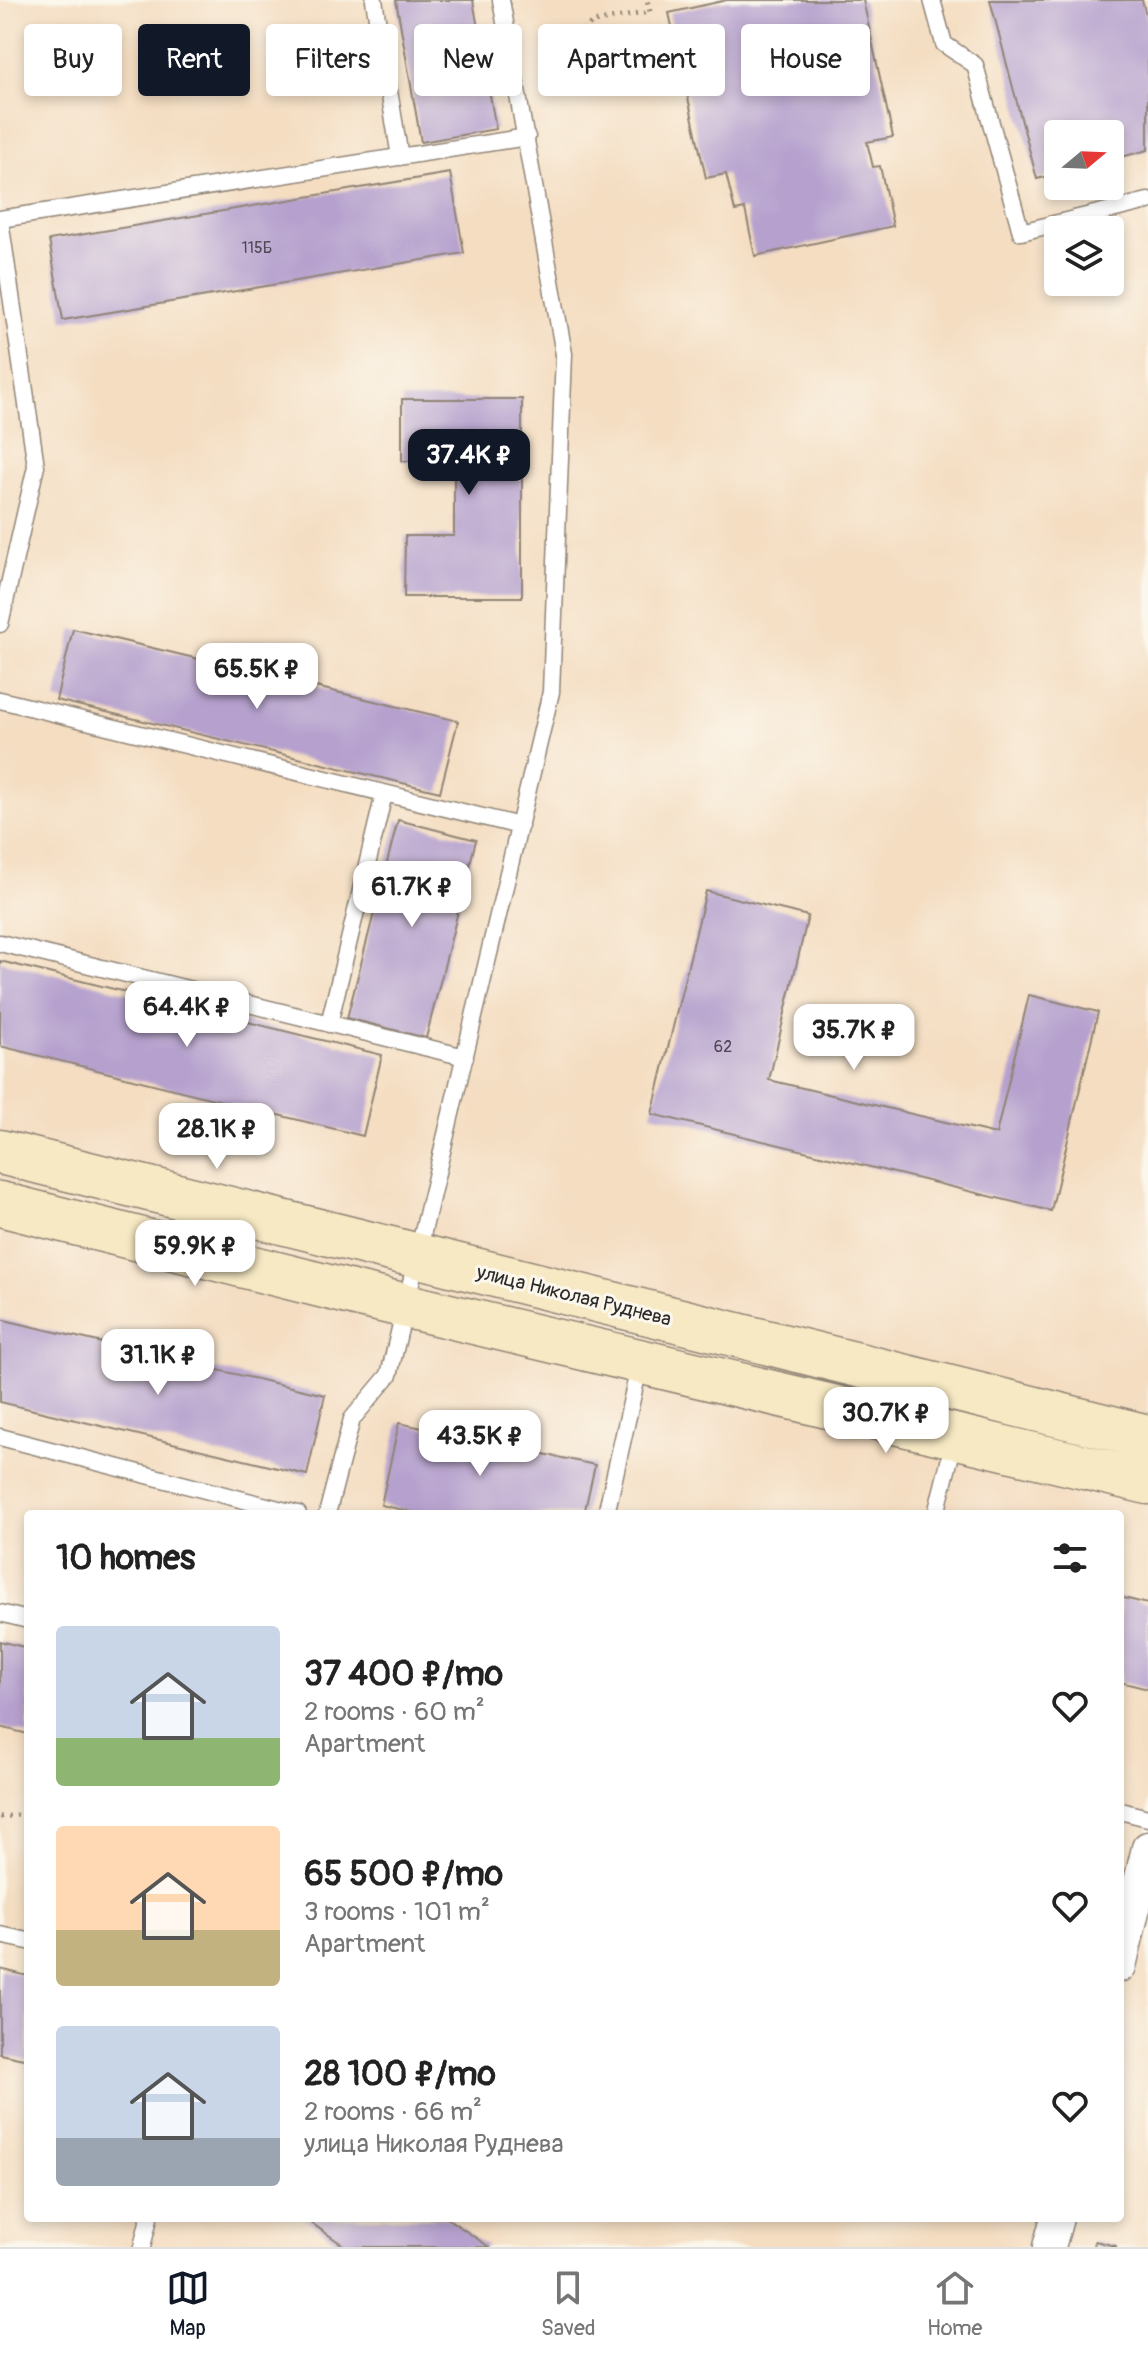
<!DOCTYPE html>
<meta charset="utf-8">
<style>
:root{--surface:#fff;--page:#f6f6f6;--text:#222;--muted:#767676;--line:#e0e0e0;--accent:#111827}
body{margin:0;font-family:Pangolin,sans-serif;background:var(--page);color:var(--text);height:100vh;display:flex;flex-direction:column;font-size:30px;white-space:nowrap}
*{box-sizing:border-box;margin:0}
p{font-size:26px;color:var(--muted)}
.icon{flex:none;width:44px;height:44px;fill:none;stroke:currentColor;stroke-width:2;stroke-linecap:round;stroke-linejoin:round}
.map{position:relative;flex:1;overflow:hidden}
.sheet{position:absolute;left:24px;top:1510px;width:1100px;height:712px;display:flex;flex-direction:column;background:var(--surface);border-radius:8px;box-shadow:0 4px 12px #0003}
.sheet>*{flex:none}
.banner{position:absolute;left:24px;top:24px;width:1100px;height:72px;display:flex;gap:16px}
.needle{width:52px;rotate:71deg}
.buttons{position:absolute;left:1044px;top:120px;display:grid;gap:16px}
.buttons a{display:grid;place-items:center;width:80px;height:80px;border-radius:8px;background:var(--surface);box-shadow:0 4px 12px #0003;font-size:40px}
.price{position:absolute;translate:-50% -68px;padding:0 18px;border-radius:16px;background:#fff;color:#222;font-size:26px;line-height:52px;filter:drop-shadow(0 2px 4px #0008)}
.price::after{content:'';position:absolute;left:50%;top:48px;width:24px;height:18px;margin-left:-12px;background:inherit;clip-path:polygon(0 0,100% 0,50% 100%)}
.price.selected{background:var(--accent);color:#fff}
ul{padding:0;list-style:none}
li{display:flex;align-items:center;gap:24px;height:200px;padding:0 32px}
li span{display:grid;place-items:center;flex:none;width:224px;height:160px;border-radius:8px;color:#555}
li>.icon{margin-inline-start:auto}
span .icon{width:96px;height:96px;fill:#fffc;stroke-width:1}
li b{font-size:34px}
h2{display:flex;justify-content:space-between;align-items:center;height:96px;padding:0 32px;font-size:34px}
.tag{padding:0 28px;border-radius:8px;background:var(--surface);box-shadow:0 4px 12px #0003;font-size:28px;line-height:72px}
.tag.selected{background:var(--accent);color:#fff}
.dock{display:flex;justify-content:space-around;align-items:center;height:112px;border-top:2px solid var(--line);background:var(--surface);font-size:22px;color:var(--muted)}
.dock a{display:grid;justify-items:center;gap:4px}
.dock .selected{color:var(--accent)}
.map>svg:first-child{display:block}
.building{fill:#b6a1ce}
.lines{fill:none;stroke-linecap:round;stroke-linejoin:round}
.lane-casing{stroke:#908476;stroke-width:19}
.street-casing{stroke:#908476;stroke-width:35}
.secondary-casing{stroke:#908476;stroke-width:47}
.path{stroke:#908476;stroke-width:5;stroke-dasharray:2 6;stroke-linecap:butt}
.lane{stroke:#fff;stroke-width:16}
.street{stroke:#fff;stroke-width:32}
.secondary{stroke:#f7e9c3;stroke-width:44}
.labels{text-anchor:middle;stroke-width:6;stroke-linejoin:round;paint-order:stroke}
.number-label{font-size:16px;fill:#4e4854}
.street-label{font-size:20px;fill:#2b2b2b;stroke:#fbf7ec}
</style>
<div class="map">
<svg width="1148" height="2247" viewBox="0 0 1148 2247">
<rect width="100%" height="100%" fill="#fbf7ec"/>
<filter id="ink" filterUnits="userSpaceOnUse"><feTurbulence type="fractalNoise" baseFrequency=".0125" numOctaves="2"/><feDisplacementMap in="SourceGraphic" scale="16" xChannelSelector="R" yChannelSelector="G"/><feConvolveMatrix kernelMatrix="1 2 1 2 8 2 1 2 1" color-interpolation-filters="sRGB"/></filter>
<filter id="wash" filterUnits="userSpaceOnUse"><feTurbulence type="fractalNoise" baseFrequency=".006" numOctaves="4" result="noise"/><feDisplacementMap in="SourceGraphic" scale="32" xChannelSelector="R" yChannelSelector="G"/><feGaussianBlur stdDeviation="1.8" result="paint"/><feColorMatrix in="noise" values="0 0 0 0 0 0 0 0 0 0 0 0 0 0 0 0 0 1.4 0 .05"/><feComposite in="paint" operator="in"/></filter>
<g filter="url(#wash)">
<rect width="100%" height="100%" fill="#f4ddc1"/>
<g id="blocks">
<path class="building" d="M396,0H473L496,129L421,142Z
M727,0H863L893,137L867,142L873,167L880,166L893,226L755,256L745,209L735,211L726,174L706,178L669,13Z
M990,0H1142L1148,22V150L1110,160V134H1058V174L1037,179Z
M450,173L464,253L63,320L49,240Z
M402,399H522V597H404L405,536H454V461H402Z
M73,629L458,721L440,792L56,700Z
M398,820L476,840L426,1038L347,1018Z
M706,891L808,916L769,1080L996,1134L1029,995L1098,1012L1051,1211L652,1114Z
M0,961L382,1055L363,1136L0,1046Z
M0,1319L325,1395L307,1475L0,1402Z
M399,1423L595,1465L584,1514H421L381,1505Z
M1120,1597L1148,1604V1689L1120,1682Z
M0,1641L28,1648V1734L0,1727Z
M0,1969L28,1976V2060L0,2054Z
M304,2218H447L489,2247H346Z
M1095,2241L1116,2246V2247H1094Z"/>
</g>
</g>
<g filter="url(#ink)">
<use href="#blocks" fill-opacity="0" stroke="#908476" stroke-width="2"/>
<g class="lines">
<defs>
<path id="lane" d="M374,0L400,157
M932,0L944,44L975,65L1021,232L1148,201
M0,219L527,137
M0,220L36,466L0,624
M0,700L520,826
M0,943L465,1057
M329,1024L384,794
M0,1437L298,1514
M327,1514L352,1419L389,1375L551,692L564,354L501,0
M606,1514L640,1363
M936,1514L955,1438
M0,1613L28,1620
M1120,1811L1148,1818
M0,1935L28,1941
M142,2247L149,2218"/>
<path id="street" d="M1120,1966L1148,1848
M1049,2247L1057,2218"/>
<path id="secondary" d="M0,1152L1148,1437
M0,1204L356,1294L1148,1482"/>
</defs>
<use href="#lane" class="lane-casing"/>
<use href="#street" class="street-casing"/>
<use href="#secondary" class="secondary-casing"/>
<path class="path" d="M542,69L593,22L650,12L647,0
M0,1817L28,1814"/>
<use href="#lane" class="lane"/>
<use href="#street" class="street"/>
<use href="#secondary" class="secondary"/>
</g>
</g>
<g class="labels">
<g class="number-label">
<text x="257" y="253">115Б</text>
<text x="723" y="1052">62</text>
</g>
<g class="street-label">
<text transform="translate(574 1295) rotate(14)" y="7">улица Николая Руднева</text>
</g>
</g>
</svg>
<div class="buttons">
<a><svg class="needle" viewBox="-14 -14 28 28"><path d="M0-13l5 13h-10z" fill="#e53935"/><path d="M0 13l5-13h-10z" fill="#767676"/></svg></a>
<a><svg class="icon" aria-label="layers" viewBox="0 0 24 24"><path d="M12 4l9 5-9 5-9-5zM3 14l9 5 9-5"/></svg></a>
</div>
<b class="price selected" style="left:469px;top:497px">37.4K ₽</b>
<b class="price" style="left:257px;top:711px">65.5K ₽</b>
<b class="price" style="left:412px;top:929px">61.7K ₽</b>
<b class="price" style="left:187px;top:1049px">64.4K ₽</b>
<b class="price" style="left:854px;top:1072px">35.7K ₽</b>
<b class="price" style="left:217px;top:1171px">28.1K ₽</b>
<b class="price" style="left:195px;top:1288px">59.9K ₽</b>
<b class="price" style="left:158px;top:1397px">31.1K ₽</b>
<b class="price" style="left:886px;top:1455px">30.7K ₽</b>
<b class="price" style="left:480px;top:1478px">43.5K ₽</b>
<div class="banner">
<a class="tag">Buy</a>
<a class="tag selected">Rent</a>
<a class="tag">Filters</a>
<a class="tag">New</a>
<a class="tag">Apartment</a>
<a class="tag">House</a>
</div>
<section class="sheet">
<h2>10 homes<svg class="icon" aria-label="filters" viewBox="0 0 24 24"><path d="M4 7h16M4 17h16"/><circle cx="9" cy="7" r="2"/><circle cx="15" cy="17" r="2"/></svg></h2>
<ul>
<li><span style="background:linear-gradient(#c9d6e8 70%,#8fb573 0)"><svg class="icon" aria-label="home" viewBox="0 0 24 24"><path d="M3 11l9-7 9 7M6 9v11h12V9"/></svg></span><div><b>37 400 ₽/mo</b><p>2 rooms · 60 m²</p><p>Apartment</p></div><svg class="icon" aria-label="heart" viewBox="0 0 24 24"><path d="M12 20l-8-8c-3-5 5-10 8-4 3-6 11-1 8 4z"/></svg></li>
<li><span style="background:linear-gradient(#ffd9b3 65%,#c2b280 0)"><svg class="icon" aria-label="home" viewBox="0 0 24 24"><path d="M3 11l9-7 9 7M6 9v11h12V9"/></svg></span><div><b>65 500 ₽/mo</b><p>3 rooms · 101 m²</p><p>Apartment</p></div><svg class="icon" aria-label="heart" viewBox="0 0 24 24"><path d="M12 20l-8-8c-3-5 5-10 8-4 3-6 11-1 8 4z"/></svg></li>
<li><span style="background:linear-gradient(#c9d6e8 70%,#9aa5b1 0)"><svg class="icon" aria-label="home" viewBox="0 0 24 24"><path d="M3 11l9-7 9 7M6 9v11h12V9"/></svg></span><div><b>28 100 ₽/mo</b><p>2 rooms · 66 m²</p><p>улица Николая Руднева</p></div><svg class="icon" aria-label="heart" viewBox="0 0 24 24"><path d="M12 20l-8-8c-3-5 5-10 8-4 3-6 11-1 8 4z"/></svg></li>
</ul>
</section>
</div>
<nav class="dock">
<a class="selected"><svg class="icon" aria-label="map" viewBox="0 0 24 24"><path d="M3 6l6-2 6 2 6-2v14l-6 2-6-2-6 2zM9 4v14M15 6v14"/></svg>Map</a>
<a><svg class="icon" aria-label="saved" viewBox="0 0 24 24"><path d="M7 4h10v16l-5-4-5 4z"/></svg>Saved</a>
<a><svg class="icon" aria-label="home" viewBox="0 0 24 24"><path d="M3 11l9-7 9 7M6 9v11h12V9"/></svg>Home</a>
</nav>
